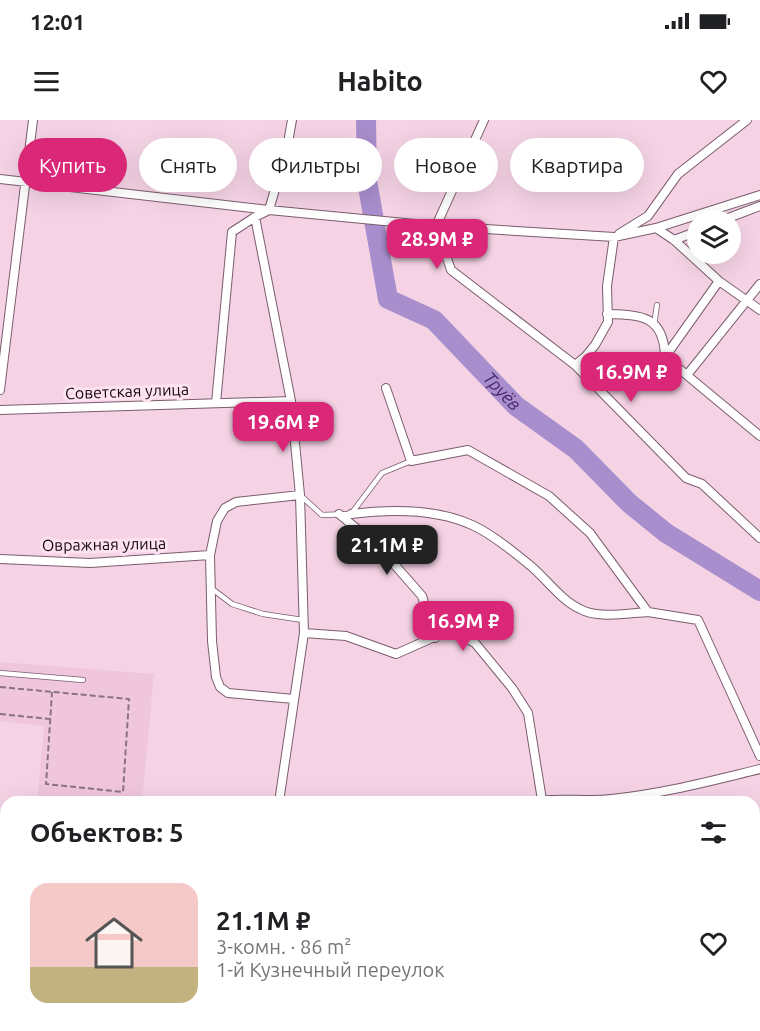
<!DOCTYPE html>
<html lang="ru">
<meta charset="utf-8">
<style>
:root{--surface:#fff;--page:#f2f2f2;--text:#202124;--muted:#757577;--accent:#db2777}
body{margin:0;font-family:Ubuntu,sans-serif;background:var(--page);color:var(--text);height:100vh;display:flex;flex-direction:column;font-size:22px;white-space:nowrap}
*{box-sizing:border-box;margin:0}
p{font-size:20px;color:var(--muted)}
.icon{flex:none;width:33px;height:33px;fill:none;stroke:currentColor;stroke-width:2;stroke-linecap:round;stroke-linejoin:round}
.map{position:relative;flex:1;overflow:hidden}
.details{position:absolute;left:0px;top:676px;width:760px;height:236px;display:flex;flex-direction:column;background:var(--surface);border-radius:18px 18px 0 0;box-shadow:0 6px 24px #0002}
.details>*{flex:none}
.hud{position:absolute;left:18px;top:18px;width:724px;height:54px;display:flex;gap:12px}
.controls{position:absolute;left:687px;top:90px;display:grid;gap:12px}
.controls a{display:grid;place-items:center;width:54px;height:54px;border-radius:50%;background:var(--surface);box-shadow:0 6px 24px #0002;font-size:30px}
.price{position:absolute;translate:-50% -51px;padding:0 14px;border-radius:12px;background:var(--accent);color:#fff;font-size:20px;line-height:39px;filter:drop-shadow(0 2px 3px #0008)}
.price::after{content:'';position:absolute;left:50%;top:36px;width:18px;height:14px;margin-left:-9px;background:inherit;clip-path:polygon(0 0,100% 0,50% 100%)}
.price.active{background:#222;color:#fff}
ul{padding:0;list-style:none}
li{display:flex;align-items:center;gap:18px;height:150px;padding:0 30px}
li span{display:grid;place-items:center;flex:none;width:168px;height:120px;border-radius:18px;color:#555}
li>.icon{margin-inline-start:auto}
span .icon{width:72px;height:72px;fill:#fffc;stroke-width:1}
li b{font-size:26px}
h2{display:flex;justify-content:space-between;align-items:center;height:72px;padding:0 30px;font-size:26px}
.chip{padding:0 21px;border-radius:27px;background:var(--surface);box-shadow:0 6px 24px #0002;font-size:21px;line-height:54px}
.chip.active{background:var(--accent);color:#fff}
.status{display:flex;justify-content:space-between;align-items:center;height:42px;padding:0 30px;background:var(--surface);direction:ltr}
.status svg{height:16px;fill:currentColor}
header{display:flex;justify-content:space-between;align-items:center;height:78px;padding:0 30px;background:var(--surface);font-size:27px;font-weight:700}
.map>svg:first-child{display:block}
.built{fill:#f0c6dc}
.lines{fill:none;stroke-linecap:round;stroke-linejoin:round}
.river{stroke:#a88ecc;stroke-width:20}
.service-casing{stroke:#7b5d6e;stroke-width:6}
.minor-casing{stroke:#7b5d6e;stroke-width:10}
.path{stroke:#8a737f;stroke-width:2;stroke-dasharray:6 3;stroke-linecap:butt}
.service{stroke:#fff;stroke-width:4.5}
.minor{stroke:#fff;stroke-width:8}
.labels{text-anchor:middle;stroke-width:6;stroke-linejoin:round;paint-order:stroke}
.street-label{font-size:16px;fill:#12070d;stroke:#fee2f1}
.water-label{font-size:18px;font-style:italic;fill:#4b2771;stroke:#fee2f1}
</style>
<div class="status"><b>12:01</b><svg viewBox="0 0 49 12"><path d="M0 12V9h3v3zM5 12V6h3v6zM10 12V3h3v9zM15 12V0h3v12zM26 1h20v11H26zM47 4h2v5h-2z"/></svg></div>
<header><svg class="icon" aria-label="menu" viewBox="0 0 24 24"><path d="M4 6h16M4 12h16M4 18h16"/></svg>Habito<svg class="icon" aria-label="heart" viewBox="0 0 24 24"><path d="M12 20l-8-8c-3-5 5-10 8-4 3-6 11-1 8 4z"/></svg></header>
<div class="map">
<svg width="760" height="911" viewBox="0 0 760 911">
<rect width="100%" height="100%" fill="#f5d3e5"/>
<path class="built" d="M0,542L154,554L142,682H37L44,606L0,601Z"/>
<g class="lines">
<path class="river" id="s1" d="M366,0L367,61L388,179L434,200L516,286L576,329L629,383L666,413L760,471"/>
<defs>
<path id="service" d="M654,205L657,185
M300,375L322,395L351,394L382,353L411,341
M211,468L232,484L263,494L303,500
M0,553L83,560"/>
<path id="minor" d="M484,0L436,106L451,150L575,245
M0,59L269,90L436,106L614,117L656,108L674,120L719,161L760,190
M723,100L760,86
M656,108L760,75
M619,114L648,96L678,54L747,0
M614,117L607,166L608,202L595,225L586,236L575,245L686,358L702,364L760,418
M674,120L698,111
M607,194C641,195 664,195 665,237L760,316
M665,237L719,161
M687,255L760,164
M386,268L411,341L468,330L549,376L590,413L648,492L698,500L760,636
M0,270L33,0
M216,283L232,112L255,97
M0,290L291,281
M339,394L379,427L422,476L435,518
M351,394C390,389 435,388 472,405C492,414 515,433 532,447C547,460 561,480 580,489C598,499 628,493 648,492
M0,439L90,443L210,435
M304,513L346,516L396,534L450,510L475,523L512,568L528,593L542,680
M294,579L228,573L220,567L216,557L212,521L210,435L217,401L225,388L236,382L300,375
M279,682L304,513L300,375L291,281L255,97L269,90L287,28L292,0
M528,682C556,677 583,682 611,679C662,674 710,661 760,649
M0,811H6
M754,900L760,901
M118,911L119,906
M247,911V906
M564,911V906"/>
</defs>
<use href="#service" class="service-casing"/>
<use href="#minor" class="minor-casing"/>
<path class="path" d="M0,567L129,579L123,672L46,664L52,572
M0,594L50,599"/>
<use href="#service" class="service"/>
<use href="#minor" class="minor"/>
</g>
<g class="labels">
<g class="street-label">
<text transform="translate(127 271) rotate(-2)" y="6">Советская улица</text>
<text transform="translate(104 424) rotate(-1)" y="6">Овражная улица</text>
</g>
<g class="water-label">
<text dy="6" stroke="none"><textPath href="#s1" startOffset="330">Труёв</textPath></text>
</g>
</g>
</svg>
<div class="controls">
<a><svg class="icon" aria-label="layers" viewBox="0 0 24 24"><path d="M12 4l9 5-9 5-9-5zM3 14l9 5 9-5"/></svg></a>
</div>
<b class="price" style="left:437px;top:150px">28.9M ₽</b>
<b class="price" style="left:631px;top:283px">16.9M ₽</b>
<b class="price" style="left:283px;top:333px">19.6M ₽</b>
<b class="price active" style="left:387px;top:456px">21.1M ₽</b>
<b class="price" style="left:463px;top:532px">16.9M ₽</b>
<div class="hud">
<a class="chip active">Купить</a>
<a class="chip">Снять</a>
<a class="chip">Фильтры</a>
<a class="chip">Новое</a>
<a class="chip">Квартира</a>
</div>
<section class="details">
<h2>Объектов: 5<svg class="icon" aria-label="filters" viewBox="0 0 24 24"><path d="M4 7h16M4 17h16"/><circle cx="9" cy="7" r="2"/><circle cx="15" cy="17" r="2"/></svg></h2>
<ul>
<li><span style="background:linear-gradient(#f6c9c9 70%,#c2b280 0)"><svg class="icon" aria-label="home" viewBox="0 0 24 24"><path d="M3 11l9-7 9 7M6 9v11h12V9"/></svg></span><div><b>21.1M ₽</b><p>3-комн. · 86 m²</p><p>1-й Кузнечный переулок</p></div><svg class="icon" aria-label="heart" viewBox="0 0 24 24"><path d="M12 20l-8-8c-3-5 5-10 8-4 3-6 11-1 8 4z"/></svg></li>
</ul>
</section>
</div>
